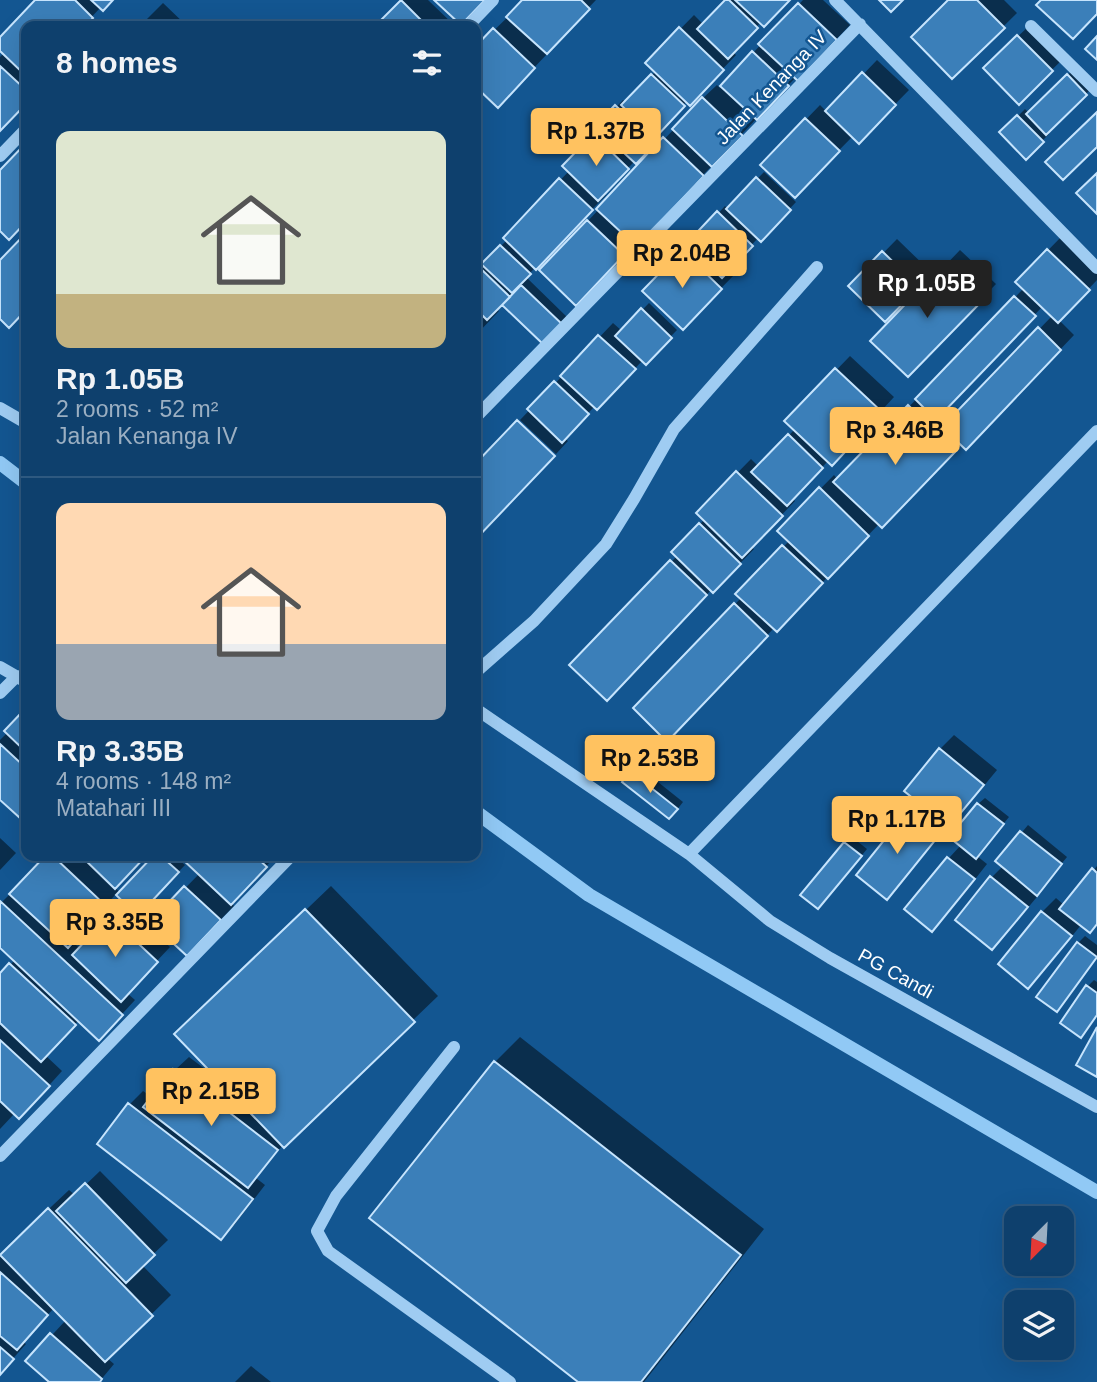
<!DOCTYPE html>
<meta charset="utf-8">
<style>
:root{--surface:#0e406d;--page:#1c4b75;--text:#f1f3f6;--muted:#9bafc2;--line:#2e5980;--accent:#ffc260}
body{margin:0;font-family:Helvetica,sans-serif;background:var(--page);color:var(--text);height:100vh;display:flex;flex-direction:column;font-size:26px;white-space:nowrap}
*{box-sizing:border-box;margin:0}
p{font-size:23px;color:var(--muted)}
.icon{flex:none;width:38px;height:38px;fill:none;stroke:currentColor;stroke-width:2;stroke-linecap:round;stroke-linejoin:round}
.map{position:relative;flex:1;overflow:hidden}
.panel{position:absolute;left:21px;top:21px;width:460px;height:840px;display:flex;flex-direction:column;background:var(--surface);border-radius:14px;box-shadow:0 7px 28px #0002,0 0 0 2px var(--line)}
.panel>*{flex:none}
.needle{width:46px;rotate:204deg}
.tools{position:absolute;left:1004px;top:1206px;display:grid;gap:14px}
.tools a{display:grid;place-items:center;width:70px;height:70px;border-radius:14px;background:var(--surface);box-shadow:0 7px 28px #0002,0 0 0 2px var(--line);font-size:35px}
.price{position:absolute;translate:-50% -60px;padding:0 16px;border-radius:7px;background:var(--accent);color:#111;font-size:23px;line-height:46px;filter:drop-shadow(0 2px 4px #0008)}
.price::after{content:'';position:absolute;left:50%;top:42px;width:21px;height:16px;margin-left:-10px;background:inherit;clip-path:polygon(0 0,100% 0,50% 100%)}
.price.current{background:#222;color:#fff}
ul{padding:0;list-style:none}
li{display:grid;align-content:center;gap:14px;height:371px;padding:0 35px}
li+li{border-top:2px solid var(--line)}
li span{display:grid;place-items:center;height:217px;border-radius:14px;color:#555}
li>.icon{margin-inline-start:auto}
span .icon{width:126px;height:126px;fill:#fffc;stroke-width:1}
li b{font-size:30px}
h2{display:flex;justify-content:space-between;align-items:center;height:84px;padding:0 35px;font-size:30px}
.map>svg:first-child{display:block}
.shadow{fill:#0007;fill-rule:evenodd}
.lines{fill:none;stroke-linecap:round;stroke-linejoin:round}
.stream{stroke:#91c9f5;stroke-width:14}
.building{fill:#3b7fb9;stroke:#c6e4fd;stroke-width:2}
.minor{stroke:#9fccf2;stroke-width:12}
.labels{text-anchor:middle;stroke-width:5;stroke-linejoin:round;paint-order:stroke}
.street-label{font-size:19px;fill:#fff;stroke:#135691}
</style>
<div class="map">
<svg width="1097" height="1382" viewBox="0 0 1097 1382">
<rect width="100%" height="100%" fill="#135691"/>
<path class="shadow" d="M38,0H111L101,7L83,26H26V102L0,129V57L4,53L0,49V40Z
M403,0H428L455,26H378Z
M525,0H596L546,52L548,53L511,92L476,84V48Z
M727,0H788L761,22L733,52L736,55L690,103L687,101L658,132L661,135L603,193L606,195L526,277L568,318L544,343L502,302L496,309L499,311L476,335V268L484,260L486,261L507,240L505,238L569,171L565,166L601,129L598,126L623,100L626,102L656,71L647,63L694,15L704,25Z
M803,0H823L850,25L798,79L796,77L650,231L634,243L590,290L542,270L703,98L717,85L720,88Z
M951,0H1004L1017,13L952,77Z
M163,3L187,26H140Z
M1032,23L1065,57L1019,102L985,68Z
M877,60L909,90L859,141L853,136L795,195L763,164L820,105L827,112Z
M1074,69L1093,87L1047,132L1049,134L1026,157L1002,132L1025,109L1029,113Z
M764,172L796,202L761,239L759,237L729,269L735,274L683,327L645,291L725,206L728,209Z
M1062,236L1097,270V280L1059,320L1074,335L980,434L962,443L882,526L880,523L790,616L774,628L681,726L635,708L742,597L738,594L790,540L779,531L834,475L838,480L1024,288L1017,282ZM1043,306L1053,315L951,420L942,411Z
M897,239L931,272L885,319L851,286Z
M960,250L996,284L908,375L873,341Z
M649,303L677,330L646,362L643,360L597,408L595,406L564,438L568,441L556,454L520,420L613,323L622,331Z
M850,356L894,397L845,450L829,460L792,498L795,501L751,547L754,549L713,591L712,589L621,685L572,665L677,556L673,552L705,519L698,513L751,459L759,467L795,429L787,421Z
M26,710V809L20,816L0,797V740L8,732L6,731Z
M954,735L997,770L963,811L949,825L948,824L900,884L907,814L920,801L907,790L940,749Z
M638,766L683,802L676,811L631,772Z
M985,798L1009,817L977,856L987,864L946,916L932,929L906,909L949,858L961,845L978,804Z
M1028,825L1067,857L1039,891L1041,892L1006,934L992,948L991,878L1003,866L998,861Z
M852,837L867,849L825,900L845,843Z
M0,838L16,853L0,870Z
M48,856H144L114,887L121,893L156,856H175L185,865L136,916L170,947L127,993L135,1000L112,1025L79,1020L45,1055L62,1071L33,1103L15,1113L0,1129V975L15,960L0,946V904ZM117,893L125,901L80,949L72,941Z
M185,856H276L231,902L234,906L187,954L152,922L200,873L183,858Z
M1097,866V923L1081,925L1042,973L1028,986L1042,912L1056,898L1064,905Z
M331,886L438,996L283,1145L256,1178L265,1185L235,1224L221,1238L130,1104L143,1091L153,1098L175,1070L189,1057L213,1075L214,1074L201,1010Z
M1085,936L1097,945V957L1063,1003L1057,1010L1078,943Z
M1094,980L1097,982V1015L1088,986Z
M520,1037L764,1229L644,1382H581L495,1062Z
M100,1171L168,1240L142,1265L171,1295L107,1358L114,1364L99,1382H52L28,1361L66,1320L54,1308L23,1342L26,1344L0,1373V1255L69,1190L75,1195Z
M251,1366L271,1382H235Z"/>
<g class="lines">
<path class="stream" d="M0,463L26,483
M476,812L589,895L1097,1192"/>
</g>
<path class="building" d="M35,0H75L93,18L85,26H26V76L0,51V37Z
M91,0H113L103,11Z
M401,0L427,26H375Z
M434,0H485L461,25Z
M522,0H581L590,9L547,54L506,17Z
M725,0H729L758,28L728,59L697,29Z
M735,0H790L764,27Z
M879,0H903L891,12Z
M948,0H977L1005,28L952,79L911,37Z
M1041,0H1097V14L1073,39L1036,5Z
M798,3L837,40L798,81L758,44Z
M679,27L724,70L690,106L645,63Z
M493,28L535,68L498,108L476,87V46Z
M1017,35L1053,71L1019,105L983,68Z
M1097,36V60L1085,49Z
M752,51L789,86L757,120L720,86Z
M0,66L26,90V104L0,131Z
M862,72L896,105L859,144L825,111Z
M651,74L685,106L655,138L621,105Z
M1067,74L1087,95L1046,135L1026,114Z
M702,97L743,136L712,167L672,129Z
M615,105L656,143L636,164L595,126Z
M1097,112V147L1063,180L1045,162Z
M1017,115L1044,142L1026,160L999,132Z
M805,118L840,151L795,198L760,165Z
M593,134L629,169L598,201L562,166Z
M663,137L704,176L637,247L596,209Z
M26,143V222L9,240L0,231V170Z
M1097,173V214L1076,193Z
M756,177L791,210L761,242L726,209Z
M559,178L593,210L536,270L503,238Z
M717,211L753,246L722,278L686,244Z
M587,220L624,255L576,306L539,270Z
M26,233V310L9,328L0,319V260Z
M500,245L531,274L512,293L481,264Z
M1047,249L1090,290L1058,323L1015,282Z
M682,250L722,289L683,330L642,291Z
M882,251L919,287L885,322L848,286Z
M945,263L984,299L908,377L870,341Z
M477,265L510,297L487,320L476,309Z
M521,285L563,325L544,345L502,305Z
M1014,296L1036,316L936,420L915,399Z
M641,308L672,338L646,365L615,336Z
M1038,327L1061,350L966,450L942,427Z
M598,335L636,369L597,410L560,376Z
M835,368L882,412L832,466L784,421Z
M554,381L589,414L562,443L527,409Z
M908,405L956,451L882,528L833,482Z
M517,420L555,456L476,539V463Z
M788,434L823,468L787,506L751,472Z
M736,471L783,516L742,558L696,513Z
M819,487L869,536L828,579L777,531Z
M699,523L741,564L713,593L671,552Z
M782,545L823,583L777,632L735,594Z
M670,560L707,595L607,701L569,665Z
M734,603L768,636L667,742L633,708Z
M24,710L26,712V752L4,731Z
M0,744L26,768V811L20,818L0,800Z
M939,748L984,785L949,827L904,791Z
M630,771L678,809L669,819L622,782Z
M977,803L1004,824L976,859L949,837Z
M906,813L937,838L887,900L856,875Z
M1020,831L1062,864L1037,896L995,861Z
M844,842L862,856L818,909L800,895Z
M45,856H53L106,906L68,948L9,894Z
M81,856H146L115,889Z
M153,856H161L179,872L138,916L116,895Z
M183,856H255L267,867L231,905L181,858Z
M947,857L975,879L932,932L904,909Z
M1092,868L1097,873V924L1090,933L1059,909Z
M990,876L1028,907L992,950L955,920Z
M184,886L221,920L187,956L150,922Z
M0,901L123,1015L99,1041L0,948Z
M305,909L415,1022L284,1148L174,1034Z
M1041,911L1072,936L1028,989L998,964Z
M109,916L158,962L121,1002L72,955Z
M1077,942L1097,957L1057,1012L1036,997Z
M9,963L76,1025L41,1062L0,1023V973Z
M1086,985L1097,993V1015L1081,1038L1060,1023Z
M1097,1027V1077L1076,1065Z
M0,1040L50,1086L19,1119L0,1101Z
M494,1061L741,1255L641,1382H578L369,1218Z
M173,1069L278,1150L248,1188L143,1107Z
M128,1103L253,1199L221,1240L97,1144Z
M85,1183L155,1255L126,1283L56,1211Z
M48,1208L153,1316L105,1362L0,1255Z
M0,1272L48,1315L17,1350L0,1336Z
M50,1333L102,1379L100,1382H49L25,1361Z
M0,1347L14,1359L0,1375Z"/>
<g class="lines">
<path class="minor" d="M835,0L1097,268
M468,26L493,0
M1031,26L1097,91
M0,156L26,129
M0,408L26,423
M476,417L860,24
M0,667L26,682
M476,672L534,621L606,544L634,499L674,429L817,267
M0,693L17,676
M476,709L689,854L770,921L830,958L1097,1107
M689,854L1097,431
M454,1047L336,1196L317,1231L328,1251L510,1382
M0,1156L291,856"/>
</g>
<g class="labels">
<g class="street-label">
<text transform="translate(771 87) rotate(-46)" y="7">Jalan Kenanga IV</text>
<text transform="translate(896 973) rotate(29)" y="7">PG Candi</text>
</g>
</g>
</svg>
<div class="tools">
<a><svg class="needle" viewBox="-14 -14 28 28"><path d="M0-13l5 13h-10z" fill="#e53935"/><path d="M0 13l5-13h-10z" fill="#9bafc2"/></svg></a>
<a><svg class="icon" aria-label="layers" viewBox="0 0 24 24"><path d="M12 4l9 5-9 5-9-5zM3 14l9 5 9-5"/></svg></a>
</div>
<b class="price" style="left:596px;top:168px">Rp 1.37B</b>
<b class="price" style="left:682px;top:290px">Rp 2.04B</b>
<b class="price current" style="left:927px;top:320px">Rp 1.05B</b>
<b class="price" style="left:895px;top:467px">Rp 3.46B</b>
<b class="price" style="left:650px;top:795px">Rp 2.53B</b>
<b class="price" style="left:897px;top:856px">Rp 1.17B</b>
<b class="price" style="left:115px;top:959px">Rp 3.35B</b>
<b class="price" style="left:211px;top:1128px">Rp 2.15B</b>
<section class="panel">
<h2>8 homes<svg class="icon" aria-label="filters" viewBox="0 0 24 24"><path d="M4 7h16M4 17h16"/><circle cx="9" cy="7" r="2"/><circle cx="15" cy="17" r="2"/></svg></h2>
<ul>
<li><span style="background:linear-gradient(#dfe7d0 75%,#c2b280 0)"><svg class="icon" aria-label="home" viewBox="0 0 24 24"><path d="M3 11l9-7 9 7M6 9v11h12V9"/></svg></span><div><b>Rp 1.05B</b><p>2 rooms · 52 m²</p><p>Jalan Kenanga IV</p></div></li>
<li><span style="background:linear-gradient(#ffd9b3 65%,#9aa5b1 0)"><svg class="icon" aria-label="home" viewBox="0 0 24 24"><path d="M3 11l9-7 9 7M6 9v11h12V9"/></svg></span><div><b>Rp 3.35B</b><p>4 rooms · 148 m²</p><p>Matahari III</p></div></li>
</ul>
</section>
</div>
